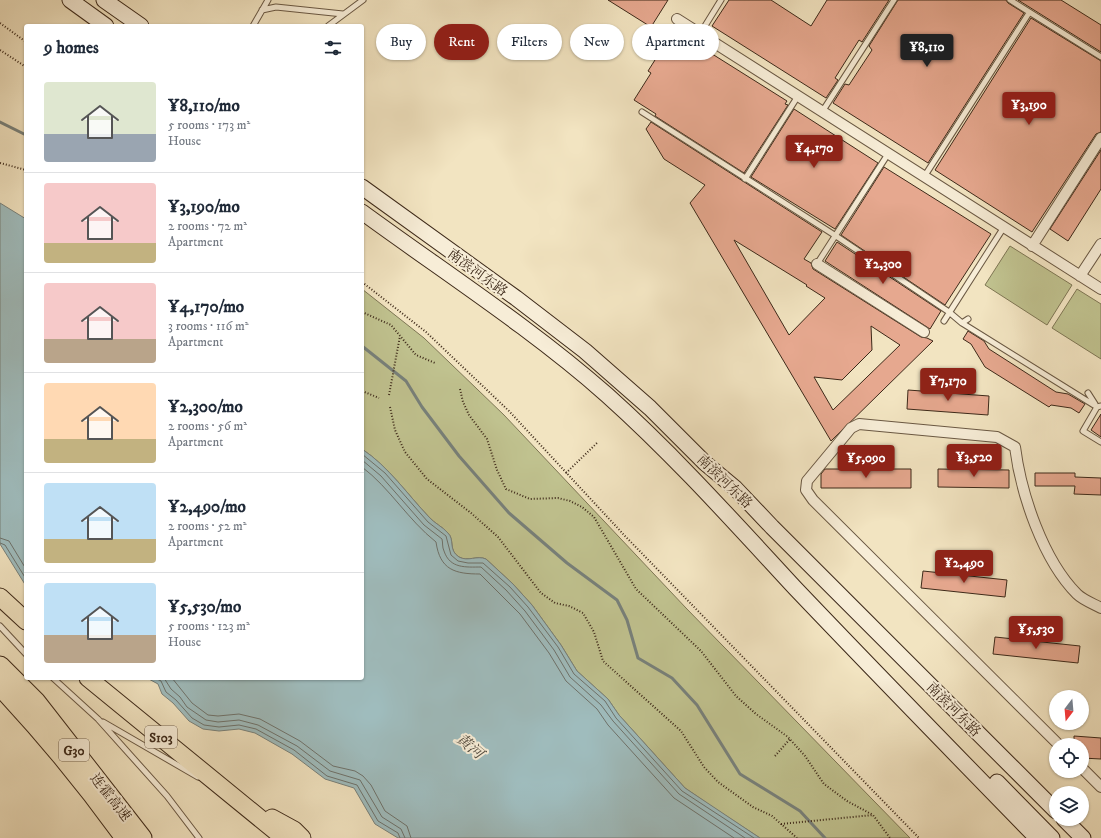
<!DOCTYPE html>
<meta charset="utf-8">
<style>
:root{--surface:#fff;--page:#f6f6f7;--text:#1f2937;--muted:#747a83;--line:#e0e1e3;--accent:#8f2418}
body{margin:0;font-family:"IM FELL DW Pica","Noto Serif SC",serif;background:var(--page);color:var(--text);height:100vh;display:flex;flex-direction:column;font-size:15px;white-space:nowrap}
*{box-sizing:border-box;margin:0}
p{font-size:13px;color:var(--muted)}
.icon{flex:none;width:22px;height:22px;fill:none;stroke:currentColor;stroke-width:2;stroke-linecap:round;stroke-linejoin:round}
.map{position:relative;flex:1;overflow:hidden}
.sheet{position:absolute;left:24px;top:24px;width:340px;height:656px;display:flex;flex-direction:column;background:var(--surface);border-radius:4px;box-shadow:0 1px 3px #0004}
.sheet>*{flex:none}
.guide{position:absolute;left:376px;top:24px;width:380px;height:36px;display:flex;gap:8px}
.needle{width:26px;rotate:196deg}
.tools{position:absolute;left:1049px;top:690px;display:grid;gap:8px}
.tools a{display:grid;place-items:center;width:40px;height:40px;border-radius:50%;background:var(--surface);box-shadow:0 1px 3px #0004;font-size:20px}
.price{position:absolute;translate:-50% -34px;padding:0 9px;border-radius:4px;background:var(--accent);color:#fff;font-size:13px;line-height:26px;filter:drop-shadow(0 1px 2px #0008)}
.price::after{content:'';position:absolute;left:50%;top:24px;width:12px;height:9px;margin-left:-6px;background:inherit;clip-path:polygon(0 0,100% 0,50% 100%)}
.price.selected{background:#222;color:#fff}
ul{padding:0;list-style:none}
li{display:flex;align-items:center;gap:12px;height:100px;padding:0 20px}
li+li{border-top:1px solid var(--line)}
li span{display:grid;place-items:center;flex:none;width:112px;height:80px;border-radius:4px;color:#555}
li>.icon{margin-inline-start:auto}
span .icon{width:48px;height:48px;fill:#fffc;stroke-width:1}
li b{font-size:17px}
h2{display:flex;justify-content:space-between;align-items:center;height:48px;padding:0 20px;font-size:17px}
.pill{padding:0 14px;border-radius:18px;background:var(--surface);box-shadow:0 1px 3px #0004;font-size:14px;line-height:36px}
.pill.selected{background:var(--accent);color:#fff}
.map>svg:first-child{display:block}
.green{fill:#c0c28f;stroke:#7e7654}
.water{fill:#9fbcbd;stroke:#78817b}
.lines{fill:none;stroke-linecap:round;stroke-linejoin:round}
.shore{stroke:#6e726b;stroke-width:1}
.stream{stroke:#78817b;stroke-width:3}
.building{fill:#e6a88f;stroke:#3d2919;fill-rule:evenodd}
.service-casing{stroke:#6a5843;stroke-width:7}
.minor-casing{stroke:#6a5843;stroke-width:12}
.secondary-casing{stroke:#3d2919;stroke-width:17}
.primary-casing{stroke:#3d2919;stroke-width:19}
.motorway-casing{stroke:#3d2919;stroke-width:21}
.path{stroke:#3d2919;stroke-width:2;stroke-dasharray:1 2;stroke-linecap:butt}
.service{stroke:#f7edd7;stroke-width:5}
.minor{stroke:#f7edd7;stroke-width:10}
.secondary{stroke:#f7edd7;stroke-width:15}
.primary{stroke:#f2e4c1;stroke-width:17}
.motorway{stroke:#f2e4c1;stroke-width:19}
.labels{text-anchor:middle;stroke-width:4;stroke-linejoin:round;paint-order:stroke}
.shield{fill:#f7edd7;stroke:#756452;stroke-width:1}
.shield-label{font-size:13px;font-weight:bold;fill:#3d2919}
.street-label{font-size:14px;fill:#3d2919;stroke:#f7edd7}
.water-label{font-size:15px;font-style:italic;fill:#564e42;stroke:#f7edd7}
</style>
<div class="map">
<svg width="1101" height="838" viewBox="0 0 1101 838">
<rect width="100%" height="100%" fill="#f2e4c1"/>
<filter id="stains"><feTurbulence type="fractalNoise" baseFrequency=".005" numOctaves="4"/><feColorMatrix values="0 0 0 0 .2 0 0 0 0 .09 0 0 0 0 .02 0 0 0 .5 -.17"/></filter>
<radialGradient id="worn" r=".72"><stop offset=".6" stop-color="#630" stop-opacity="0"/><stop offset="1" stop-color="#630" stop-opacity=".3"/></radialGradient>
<path class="green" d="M1010,246L1072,285L1047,325L985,285Z
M362,289L424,338L504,415L686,608L910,838H760L714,808L685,788L619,715L608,699L577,671L561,645L532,605L513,584L486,559C477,555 468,562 459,557C448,550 455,540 448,533C443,527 434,523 429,517C407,494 389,467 362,449Z
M1077,289L1101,304V359L1052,328Z"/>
<path class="water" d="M0,203L26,219V586L0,544Z
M362,449C389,467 407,494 429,517C434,523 443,527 448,533C455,540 448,550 459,557C468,562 477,555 486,559L513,584L532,605L561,645L577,671L608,699L619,715L685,788L760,838H398L375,824L354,788L325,779L292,754L255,733L239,729L219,731L203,729L189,721L173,703L162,694L158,684L147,678H362Z"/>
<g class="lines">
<path class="shore" d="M362,454L385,473L428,522L446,536L451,555L458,561L468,563H483L510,587L528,607L558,647L574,674L605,701L616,718L682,791L754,838
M362,460L381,476L424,525L442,539C443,543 442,547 444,551C450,569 466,567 481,567L506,590L525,611L554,650L570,677L601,705L613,721L679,794L745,838
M362,467C390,488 408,520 436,542C440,570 455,574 480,574L520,614L549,653L566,681L597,709L608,725L674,798L734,838
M0,538L9,541L26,569
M0,543L5,545L26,579
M155,678L161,681L166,692L176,700L192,718L204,725L219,727L239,725L256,729L294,750L327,776L357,785L378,821L398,833L400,838
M164,678L171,689L180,697L187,707L206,720L218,722L239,720L258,725L297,746L330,771L360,780L382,817L401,829L405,838
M172,678L192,703L208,715L218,716L239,714L260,719L300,741L333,766L355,771L363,776L371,785L385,811L407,826L411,838"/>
<path class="stream" d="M0,122L26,135
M362,346L406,381L422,407L459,456L509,513L567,563L617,600L627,620L638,658L672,678L697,705L740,774L800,811L825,838"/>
</g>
<path class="building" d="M608,0H668L651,27Z
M729,0H771L811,26L827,0H889L862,42L859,40L835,78L838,80L826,98L712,26Z
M898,0H1006L1008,3L1024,13L928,163L833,103L845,84L849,85L872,50L869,46Z
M1018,0H1061L1101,25V52Z
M1031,18L1101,61V132L1096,134L1032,232L935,170Z
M674,30L787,101L785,104L788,105L744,173L655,116L656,114L634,100L651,73L648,71Z
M794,109L878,163L835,229L751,177Z
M651,122L822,232L804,259L811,263L813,269L921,337L927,338L933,341L831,441L690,203L705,185L664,159L646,129ZM734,240L807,285L806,286L825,298L789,335ZM871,326L900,345L833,410L814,377L842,380L872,350Z
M1101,150V189L1068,241L1050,229Z
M884,167L991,234L945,305L841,235Z
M837,242L941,311L930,329L825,261Z
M968,331L984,341L989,349L1056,392L1068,394L1085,404L1079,413L1071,408L1051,405L1049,407L985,367L971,344L963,339Z
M908,390L989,396L988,415L907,409Z
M1101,414V437L1091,430Z
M825,469H911V488H821V474Z
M938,469L1009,470V488L938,487Z
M1035,473H1075V477L1101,478V495L1074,494L1075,486H1035Z
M923,571L1007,580L1005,597L921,588Z
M995,637L1080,646L1078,663L993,654Z
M1074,736L1101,738V759L1082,758V745H1074Z"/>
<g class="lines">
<defs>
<path id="service" d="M1010,0L1101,57
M262,10L276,7L343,14
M253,26L268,0
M328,26L363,0
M700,34L721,0
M642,112L836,236L949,312L962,323L968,319
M822,112L894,0
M924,177L1029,13
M745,179L798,96
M817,264L888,154
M944,321L1004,227
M962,323L1097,407
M1088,393L1095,404
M1101,406L1097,407L1083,431L1101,442
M0,626L26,654
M53,678L98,719L167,796L199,838
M103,722L198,777"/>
<path id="minor" d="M677,19L1101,289
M1032,246L1101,138
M817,264L924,332
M1080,276L1101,244
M1059,745L813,500L806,490L807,481L851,428L859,424L997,437L1015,447C1021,494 1043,560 1077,594C1083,600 1094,604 1101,608
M1082,768L1101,787"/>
<path id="secondary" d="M70,0L106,26
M104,0L141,26
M362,187L516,298L585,351L650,408L705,463L735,488L772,527L1056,811
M362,212C444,272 531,328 607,395C674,455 734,522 795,588C875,672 956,755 1037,838
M997,782L1052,838
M1064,819L1083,838"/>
<path id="primary" d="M0,597L26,621
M88,678L284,838
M272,818L294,830L302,838"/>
<path id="motorway" d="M0,666L36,702L142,838
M0,686C45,734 87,785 125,838"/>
</defs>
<use href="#service" class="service-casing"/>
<use href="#minor" class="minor-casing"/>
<use href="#secondary" class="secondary-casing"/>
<use href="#primary" class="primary-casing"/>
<use href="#motorway" class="motorway-casing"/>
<path class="path" d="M0,23L26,42
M0,50L26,67
M0,163L26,170
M362,282L426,332L509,411L625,536L919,838
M362,312L391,325L416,355L435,363
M460,389L463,402L469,415L487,439L497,470L506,489L530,499L558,498L570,501L582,507L594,517L636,589L701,651L736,696L756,714L788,737L805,756L824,784L847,801L873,815L890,838
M362,391L379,398
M389,395L400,336
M390,407L395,430L405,452L427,479L471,513L498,537L541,593L555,603L569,606L583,613L594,632L603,661L681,731L704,767L718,782L753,807L772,816L797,838
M566,473L598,442
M775,756L790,739
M781,824L873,815"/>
<use href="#service" class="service"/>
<use href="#minor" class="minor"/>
<use href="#secondary" class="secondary"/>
<use href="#primary" class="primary"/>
<use href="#motorway" class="motorway"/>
</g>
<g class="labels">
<g class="shield">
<rect x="145" y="726" width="32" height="22" rx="3"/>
<rect x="59" y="739" width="30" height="22" rx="3"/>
</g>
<g class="shield-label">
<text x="161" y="742">S103</text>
<text x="74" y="755">G30</text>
</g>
<g class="street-label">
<text transform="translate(478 272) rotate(36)" y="5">南滨河东路</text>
<text transform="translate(725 481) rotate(44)" y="5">南滨河东路</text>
<text transform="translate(954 709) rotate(45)" y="5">南滨河东路</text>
<text transform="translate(111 797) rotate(52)" y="5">连霍高速</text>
</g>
<g class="water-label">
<text transform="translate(470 746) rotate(40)" y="5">黄河</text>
</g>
</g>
<rect width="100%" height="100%" filter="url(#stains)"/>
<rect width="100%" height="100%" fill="url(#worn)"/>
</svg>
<div class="tools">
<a><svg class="needle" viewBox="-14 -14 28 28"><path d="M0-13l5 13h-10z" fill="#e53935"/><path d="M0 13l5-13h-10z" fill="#747a83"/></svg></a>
<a><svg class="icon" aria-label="locate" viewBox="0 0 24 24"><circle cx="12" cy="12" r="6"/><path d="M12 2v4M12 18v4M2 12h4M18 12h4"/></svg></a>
<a><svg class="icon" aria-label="layers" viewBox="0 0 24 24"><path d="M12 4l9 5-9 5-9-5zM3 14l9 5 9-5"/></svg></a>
</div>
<b class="price selected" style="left:927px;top:68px">¥8,110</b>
<b class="price" style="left:1029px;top:126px">¥3,190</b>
<b class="price" style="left:814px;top:169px">¥4,170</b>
<b class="price" style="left:883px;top:285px">¥2,300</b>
<b class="price" style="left:948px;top:402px">¥7,170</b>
<b class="price" style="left:974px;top:478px">¥3,520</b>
<b class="price" style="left:866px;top:479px">¥5,090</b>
<b class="price" style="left:964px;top:584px">¥2,490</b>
<b class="price" style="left:1036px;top:650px">¥5,530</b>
<div class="guide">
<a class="pill">Buy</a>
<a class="pill selected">Rent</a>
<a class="pill">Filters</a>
<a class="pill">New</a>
<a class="pill">Apartment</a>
</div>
<section class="sheet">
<h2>9 homes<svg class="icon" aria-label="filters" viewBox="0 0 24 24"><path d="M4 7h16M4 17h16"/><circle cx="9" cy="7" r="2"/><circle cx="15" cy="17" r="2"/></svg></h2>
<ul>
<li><span style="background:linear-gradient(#dfe7d0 65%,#9aa5b1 0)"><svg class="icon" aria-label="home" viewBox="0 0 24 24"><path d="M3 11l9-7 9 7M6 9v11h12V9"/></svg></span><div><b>¥8,110/mo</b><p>5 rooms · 173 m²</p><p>House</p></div></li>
<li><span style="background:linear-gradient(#f6c9c9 75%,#c2b280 0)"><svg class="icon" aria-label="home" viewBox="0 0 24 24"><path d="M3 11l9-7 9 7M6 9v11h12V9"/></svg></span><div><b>¥3,190/mo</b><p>2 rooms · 72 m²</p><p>Apartment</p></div></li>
<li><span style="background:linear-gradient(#f6c9c9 70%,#b9a48a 0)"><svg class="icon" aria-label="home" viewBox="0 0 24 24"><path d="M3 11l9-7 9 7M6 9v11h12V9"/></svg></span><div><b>¥4,170/mo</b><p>3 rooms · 116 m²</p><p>Apartment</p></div></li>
<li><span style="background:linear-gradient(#ffd9b3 70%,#c2b280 0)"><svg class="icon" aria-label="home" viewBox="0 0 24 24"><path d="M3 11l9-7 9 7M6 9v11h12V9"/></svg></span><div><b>¥2,300/mo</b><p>2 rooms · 56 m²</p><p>Apartment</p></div></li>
<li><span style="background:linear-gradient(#bfe0f5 70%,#c2b280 0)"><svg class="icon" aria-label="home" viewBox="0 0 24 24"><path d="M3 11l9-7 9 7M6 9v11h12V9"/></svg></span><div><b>¥2,490/mo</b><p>2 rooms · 52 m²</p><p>Apartment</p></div></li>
<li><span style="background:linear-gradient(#bfe0f5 65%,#b9a48a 0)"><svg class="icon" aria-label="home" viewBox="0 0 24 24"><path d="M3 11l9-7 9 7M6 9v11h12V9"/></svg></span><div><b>¥5,530/mo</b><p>5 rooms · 123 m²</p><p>House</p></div></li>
</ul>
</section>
</div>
